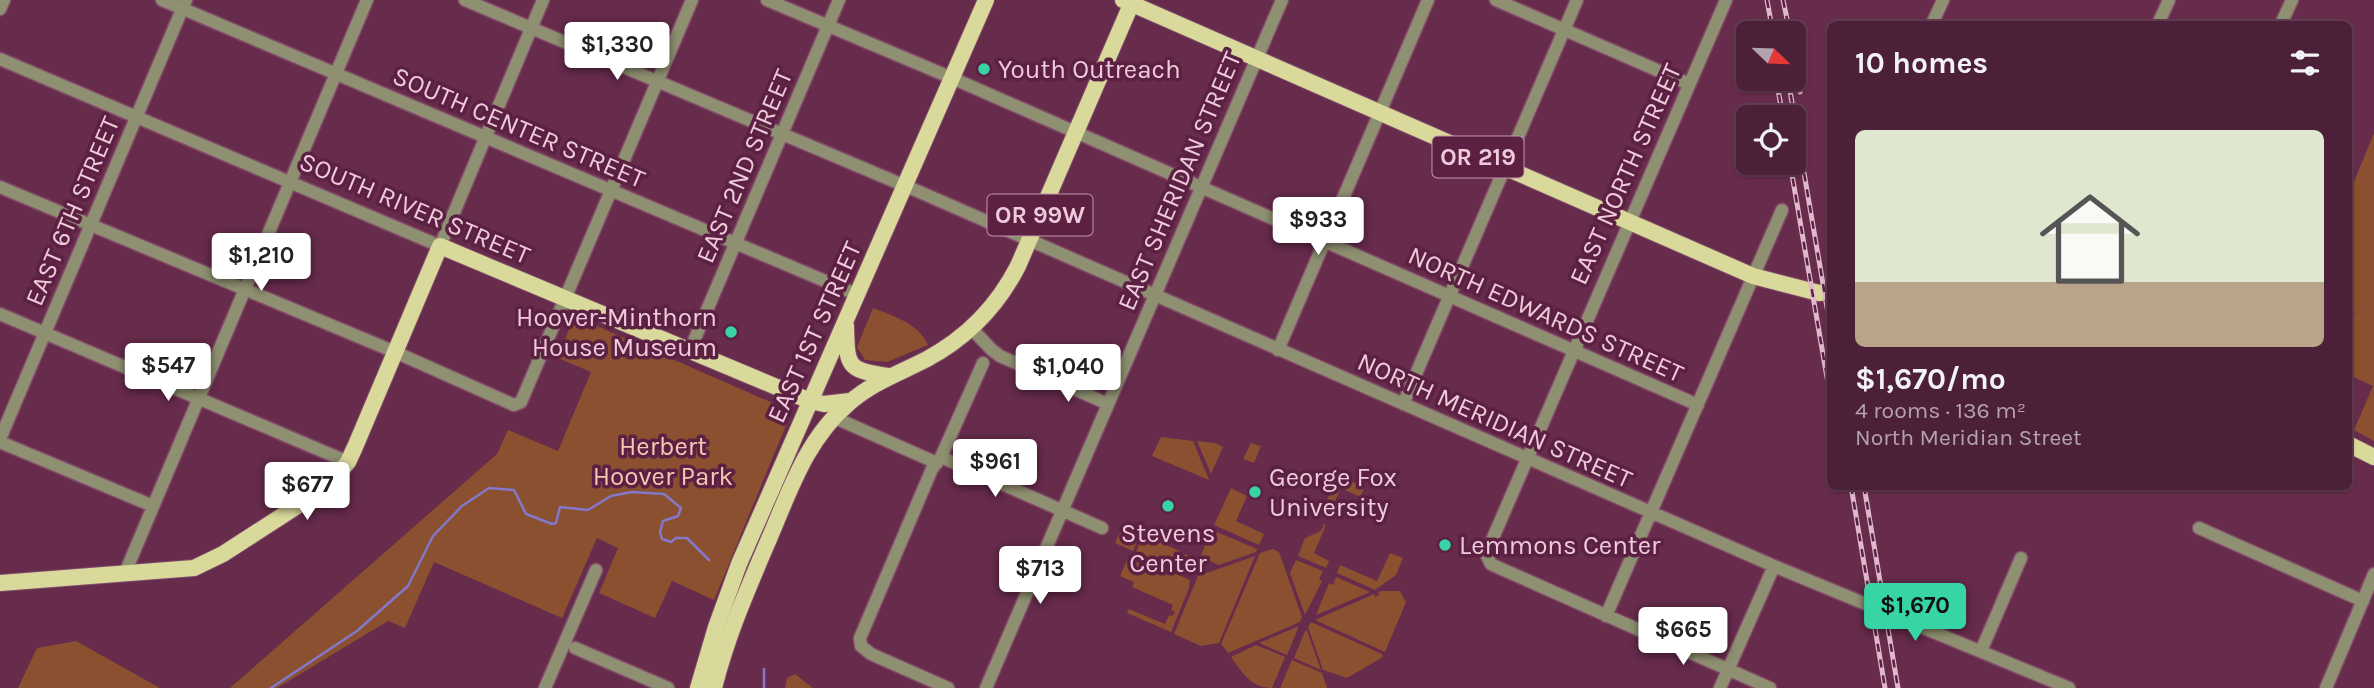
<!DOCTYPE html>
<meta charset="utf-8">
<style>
:root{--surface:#4d2039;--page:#572d44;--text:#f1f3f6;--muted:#b3a3ae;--line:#643e53;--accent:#37d4a6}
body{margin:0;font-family:Karla,sans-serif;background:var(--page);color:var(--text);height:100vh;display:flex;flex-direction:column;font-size:26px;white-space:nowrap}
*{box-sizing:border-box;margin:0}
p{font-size:23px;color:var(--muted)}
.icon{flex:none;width:38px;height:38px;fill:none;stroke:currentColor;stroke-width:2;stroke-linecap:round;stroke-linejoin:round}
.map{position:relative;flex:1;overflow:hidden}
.panel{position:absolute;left:1827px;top:21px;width:525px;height:469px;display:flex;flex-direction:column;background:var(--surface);border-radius:10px;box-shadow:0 2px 5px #0004,0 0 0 2px var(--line)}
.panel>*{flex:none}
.needle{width:46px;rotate:113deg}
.buttons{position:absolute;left:1736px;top:21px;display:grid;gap:14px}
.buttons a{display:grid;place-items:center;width:70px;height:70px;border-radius:10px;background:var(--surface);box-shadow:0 2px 5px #0004,0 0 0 2px var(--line);font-size:35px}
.price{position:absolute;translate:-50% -60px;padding:0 16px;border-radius:7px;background:#fff;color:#222;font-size:23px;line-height:46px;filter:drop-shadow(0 2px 4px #0008)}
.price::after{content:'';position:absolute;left:50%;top:42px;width:21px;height:16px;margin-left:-10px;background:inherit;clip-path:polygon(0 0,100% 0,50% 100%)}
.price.on{background:var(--accent);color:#111}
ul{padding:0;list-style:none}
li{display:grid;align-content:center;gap:14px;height:371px;padding:0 28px}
li span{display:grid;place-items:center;height:217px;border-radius:10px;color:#555}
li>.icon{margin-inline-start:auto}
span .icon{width:126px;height:126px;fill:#fffc;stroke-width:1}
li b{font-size:30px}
h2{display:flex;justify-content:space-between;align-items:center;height:84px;padding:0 28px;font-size:30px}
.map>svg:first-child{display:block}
.green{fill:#8b502f}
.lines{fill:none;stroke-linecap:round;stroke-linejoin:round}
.stream{stroke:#8378ca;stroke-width:2.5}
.minor-casing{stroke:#824b69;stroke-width:15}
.major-casing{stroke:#824b69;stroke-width:18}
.minor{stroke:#8f8f71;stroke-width:12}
.major{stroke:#d9d99b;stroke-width:16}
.rail-casing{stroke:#dfb8cb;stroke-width:5}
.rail{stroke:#5b2042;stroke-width:2.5;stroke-dasharray:8;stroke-linecap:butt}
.poi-dot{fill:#37d4a6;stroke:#5b2042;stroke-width:2.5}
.labels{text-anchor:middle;stroke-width:7;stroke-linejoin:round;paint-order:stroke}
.shield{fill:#5b2042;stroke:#c397ad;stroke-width:2}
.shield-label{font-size:24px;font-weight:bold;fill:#efcadb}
.poi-label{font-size:26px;fill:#efcadb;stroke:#5b2042;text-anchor:start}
.street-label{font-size:26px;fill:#efcadb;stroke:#5b2042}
.park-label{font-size:26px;fill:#f6c8b1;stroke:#5b2042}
</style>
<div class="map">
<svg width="2374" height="688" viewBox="0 0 2374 688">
<rect width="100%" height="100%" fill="#672b4c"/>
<path class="green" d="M2374,133V441L2354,430L2373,386L2349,375V329L2355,312L2349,308V194Z
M873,308C894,316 919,324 928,345L887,362L865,360L857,347Z
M574,316L784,408L788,413L787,423L714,600L672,581L655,618L599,593L618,548L597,538L562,618L434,562L405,628L388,621L277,688H230L497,454L508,430L558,451L591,372L558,358Z
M1161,437L1193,441L1209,480L1152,456Z
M1197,441L1215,443L1223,447L1211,474Z
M1251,443L1261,446L1254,463L1243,459Z
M1338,476L1365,487L1360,497L1341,488L1327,519L1320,515Z
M1231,488L1247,496L1236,521L1264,534L1259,545L1214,525Z
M1324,524L1326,525L1314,553L1329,561L1326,568L1298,556L1305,538L1321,531Z
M1123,526L1140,534L1133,551L1115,543Z
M1212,530L1257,549L1256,552L1219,565L1200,557Z
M1143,535L1182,552L1174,569L1136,552Z
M1273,549L1279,552L1302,617L1300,622L1228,653L1221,644L1260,553Z
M1390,553L1403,558L1396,575L1375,590L1337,573L1340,565L1377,581Z
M1185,554L1196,559L1188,575L1177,570Z
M1255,556L1219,643L1201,646L1174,634L1198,576Z
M1128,558L1152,569L1155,564L1190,580L1189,588L1171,632L1127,613L1129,609L1165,624L1169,615L1172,616L1175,612L1171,610L1173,605L1132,587L1134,582L1120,576Z
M1296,560L1323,571L1319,579L1322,581L1305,615L1290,573Z
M1336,577L1370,592L1316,615L1329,583L1333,585Z
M1382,591H1400L1406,602L1385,652L1315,620L1374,594L1375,597L1379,595L1378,592Z
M1311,622L1382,654L1383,657L1347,678L1323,670L1308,627Z
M1299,626L1287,655L1259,643Z
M1305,631H1307L1321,670L1294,658Z
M76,641L160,688H18L37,648Z
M1256,645L1285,657L1272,688C1251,688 1242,672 1231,657Z
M1292,660L1322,673L1327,688H1280Z
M795,674L813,688H814H785L787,678Z"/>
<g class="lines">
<path class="stream" d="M271,688L357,631L408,586L433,536L462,506L489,488L514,490L526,514L552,524L556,523L560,507L588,510L611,496L632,492L664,494L681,508L678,516L663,521L660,532L662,539L671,542L676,538H687L709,560
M764,688V669"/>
<defs>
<path id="minor" d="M162,0L858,295
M465,0L922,193L1774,566L2069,688
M767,0L952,78L1698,405
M1496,0L1689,84
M1726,0L1486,554L1491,564L1495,566L1770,688
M0,9L4,0
M1932,24L1943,0
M2158,24L2169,0
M2281,24L2292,0
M0,59L440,246L543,0
M0,187L395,352L514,405L521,402L692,0
M0,314L348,462
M972,329L992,350L1000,356L1108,404
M690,350L839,0
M1278,350L1428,0
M1403,404L1577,0
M833,417L937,463
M0,439L186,0
M0,442L153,506
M941,457L1102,528
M2199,528L2363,601
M125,573L367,0
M1606,616L1782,210
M575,648L668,688
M1981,651L2021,558
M545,688L596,570
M948,688L871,654L861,646L860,638L932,469L941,457L983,363
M986,688L1282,0
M1720,688L1774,566
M2326,688L2374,574"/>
<path id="major" d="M1123,0L1753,276L1819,293L1830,292
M846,326C847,367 847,370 888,376
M2348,444L2374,457
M0,583L194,568L223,554L308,499L333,480L348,462L355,447L440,246L810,401L824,404L850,401
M698,688L716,627L739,564L986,0
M714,688C727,636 748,588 769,539C790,490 807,438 849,403C873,382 900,373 927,359C968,337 997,307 1018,266L1133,0"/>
</defs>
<use href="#minor" class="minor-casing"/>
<use href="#major" class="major-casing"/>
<use href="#minor" class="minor"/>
<use href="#major" class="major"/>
<defs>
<path id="rail" d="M1767,0L1773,33
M1783,0L1790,33
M1794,54L1800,92
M1776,79L1783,117
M1788,79L1830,325
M1790,163L1830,395
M1851,486L1885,688
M1864,486L1898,688"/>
</defs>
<use href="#rail" class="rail-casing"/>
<use href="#rail" class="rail"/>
</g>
<g class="poi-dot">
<circle cx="984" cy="69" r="7"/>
<circle cx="731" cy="332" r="7"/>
<circle cx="1255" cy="492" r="7"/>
<circle cx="1168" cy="506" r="7"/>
<circle cx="1445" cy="545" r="7"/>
</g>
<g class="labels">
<g class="shield">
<rect x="1432.5" y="136.5" width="91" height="41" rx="5"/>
<rect x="987.5" y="194.5" width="105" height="41" rx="5"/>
</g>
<g class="shield-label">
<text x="1478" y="165">OR 219</text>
<text x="1040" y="223">OR 99W</text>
</g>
<g class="poi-label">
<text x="998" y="78">Youth Outreach</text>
<text x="717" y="326" text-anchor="end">Hoover-Minthorn<tspan x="717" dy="30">House Museum</tspan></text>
<text x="1269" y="486">George Fox<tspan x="1269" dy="30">University</tspan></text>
<text x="1168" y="542" text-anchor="middle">Stevens<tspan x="1168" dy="30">Center</tspan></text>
<text x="1459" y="554">Lemmons Center</text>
</g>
<g class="street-label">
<text transform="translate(519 127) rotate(23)" y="9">SOUTH CENTER STREET</text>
<text transform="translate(744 166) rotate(-67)" y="9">EAST 2ND STREET</text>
<text transform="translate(1625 174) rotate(-66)" y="9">EAST NORTH STREET</text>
<text transform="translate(1179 181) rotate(-67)" y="9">EAST SHERIDAN STREET</text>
<text transform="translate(415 208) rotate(23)" y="9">SOUTH RIVER STREET</text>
<text transform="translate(72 211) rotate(-67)" y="9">EAST 6TH STREET</text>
<text transform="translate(1546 314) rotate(24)" y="9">NORTH EDWARDS STREET</text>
<text transform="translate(814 332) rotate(-66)" y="9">EAST 1ST STREET</text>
<text transform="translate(1495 420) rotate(24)" y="9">NORTH MERIDIAN STREET</text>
</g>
<g class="park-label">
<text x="663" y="455">Herbert<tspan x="663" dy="30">Hoover Park</tspan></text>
</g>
</g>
</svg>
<div class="buttons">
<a><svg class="needle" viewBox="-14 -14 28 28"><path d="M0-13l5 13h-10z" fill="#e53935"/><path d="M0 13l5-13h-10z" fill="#b3a3ae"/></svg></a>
<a><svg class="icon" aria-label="locate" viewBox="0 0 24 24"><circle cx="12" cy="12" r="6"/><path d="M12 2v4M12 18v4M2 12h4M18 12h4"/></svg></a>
</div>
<b class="price" style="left:617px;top:82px">$1,330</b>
<b class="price" style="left:1318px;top:257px">$933</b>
<b class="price" style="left:261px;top:293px">$1,210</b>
<b class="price" style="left:168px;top:403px">$547</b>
<b class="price" style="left:1068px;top:404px">$1,040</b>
<b class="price" style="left:995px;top:499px">$961</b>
<b class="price" style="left:307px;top:522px">$677</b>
<b class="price" style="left:1040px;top:606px">$713</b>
<b class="price on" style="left:1915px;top:643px">$1,670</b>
<b class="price" style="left:1683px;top:667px">$665</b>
<section class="panel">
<h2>10 homes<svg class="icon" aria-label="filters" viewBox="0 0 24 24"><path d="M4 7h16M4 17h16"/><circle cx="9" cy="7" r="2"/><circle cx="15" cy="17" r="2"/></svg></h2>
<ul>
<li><span style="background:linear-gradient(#dfe7d0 70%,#b9a48a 0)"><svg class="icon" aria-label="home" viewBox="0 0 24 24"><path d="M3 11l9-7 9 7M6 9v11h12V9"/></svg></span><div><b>$1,670/mo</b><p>4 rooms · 136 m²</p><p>North Meridian Street</p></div></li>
</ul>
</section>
</div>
